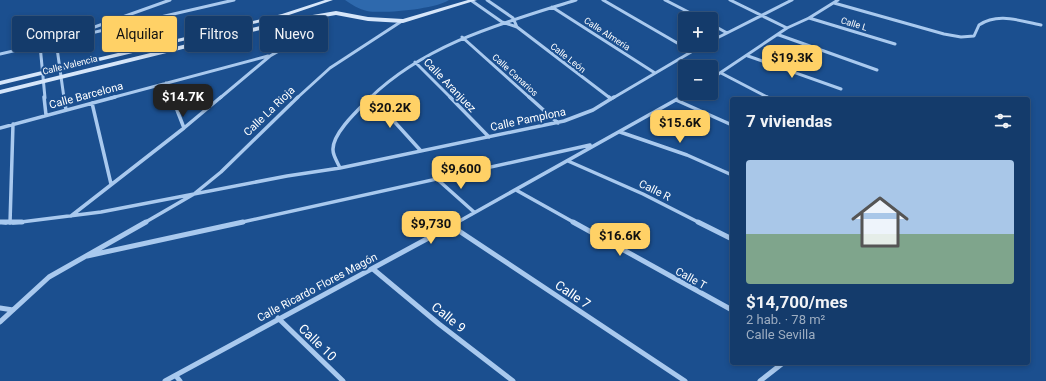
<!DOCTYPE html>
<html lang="es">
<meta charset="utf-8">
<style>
:root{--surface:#143b6b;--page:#214673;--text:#f1f3f6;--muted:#9dadc1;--line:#33557e;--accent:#ffd166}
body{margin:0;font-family:Roboto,sans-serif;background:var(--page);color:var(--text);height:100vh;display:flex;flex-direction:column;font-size:15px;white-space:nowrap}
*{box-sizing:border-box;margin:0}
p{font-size:13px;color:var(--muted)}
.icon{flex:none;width:22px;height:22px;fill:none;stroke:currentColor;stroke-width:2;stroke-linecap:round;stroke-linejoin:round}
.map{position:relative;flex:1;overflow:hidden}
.drawer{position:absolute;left:730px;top:97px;width:300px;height:268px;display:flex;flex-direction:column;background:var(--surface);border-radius:4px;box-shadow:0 2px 6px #0003,0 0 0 1px var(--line)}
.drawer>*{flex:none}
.hud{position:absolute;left:12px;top:16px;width:380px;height:36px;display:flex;gap:8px}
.fabs{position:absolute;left:678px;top:12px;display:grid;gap:8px}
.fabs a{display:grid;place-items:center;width:40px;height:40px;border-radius:4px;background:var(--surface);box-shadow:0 2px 6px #0003,0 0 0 1px var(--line);font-size:20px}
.price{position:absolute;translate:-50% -34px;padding:0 9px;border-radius:8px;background:var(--accent);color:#111;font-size:13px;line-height:26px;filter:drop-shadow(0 1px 2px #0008)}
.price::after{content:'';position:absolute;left:50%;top:24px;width:12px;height:9px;margin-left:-6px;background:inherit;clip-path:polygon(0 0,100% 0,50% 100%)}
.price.active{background:#222;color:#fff}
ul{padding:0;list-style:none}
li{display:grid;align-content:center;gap:8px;height:212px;padding:0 16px}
li span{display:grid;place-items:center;height:124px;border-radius:4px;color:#555}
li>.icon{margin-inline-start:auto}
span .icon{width:72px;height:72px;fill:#fffc;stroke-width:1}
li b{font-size:17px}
h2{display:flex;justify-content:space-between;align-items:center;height:48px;padding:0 16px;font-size:17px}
.chip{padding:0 14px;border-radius:4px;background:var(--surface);box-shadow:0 2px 6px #0003,0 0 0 1px var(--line);font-size:14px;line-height:36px}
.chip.active{background:var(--accent);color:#111}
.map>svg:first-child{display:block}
.green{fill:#2e69ad}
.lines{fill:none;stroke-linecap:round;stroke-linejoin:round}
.street-far2{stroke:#a9c9ee;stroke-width:3}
.street-far1{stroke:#a9c9ee;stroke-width:3.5}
.street{stroke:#a9c9ee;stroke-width:5}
.secondary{fill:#d6e6fa;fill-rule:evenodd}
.labels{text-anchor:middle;stroke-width:4;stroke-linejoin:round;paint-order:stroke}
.far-street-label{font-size:9px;fill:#fff;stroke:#1b4f8f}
.street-label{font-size:11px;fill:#fff;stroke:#1b4f8f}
.near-street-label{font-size:13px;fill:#fff;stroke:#1b4f8f}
</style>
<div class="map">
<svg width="1046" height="381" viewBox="0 0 1046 381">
<rect width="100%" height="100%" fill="#1b4f8f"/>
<path class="green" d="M345,0H449C436,9 383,14 367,11C359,9 352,5 345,0Z"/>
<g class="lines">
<path class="street-far2" d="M487,0L513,18L517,27
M603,0L691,51
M665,0L702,19
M730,0L787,28
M472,1L502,22L517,27L610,98
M834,3L944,34L961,37L974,36L979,25C998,12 1020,21 1041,25
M552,7L655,73
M809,18L895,44
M711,24L727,33L711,41
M727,33L792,0
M75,34L170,0
M779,35L877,70
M462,37L530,98
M58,40L56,41L64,98
M40,45L45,98
M0,54L234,0
M748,56L841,89
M415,62L451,98
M721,73L769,98
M711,79L787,28L809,18L838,0
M166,83L172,98
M371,96L373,98
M111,98L268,56
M220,98L270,56L307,35
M297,98L330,68L402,21
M370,98C427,43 503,23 576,0
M613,98L703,45
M679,98L688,93"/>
<path class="street-far1" d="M44,97L46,115
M64,97L66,110
M172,97L184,128
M372,97L421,151
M450,97L489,137
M529,97L558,123
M609,97L611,99
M767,97L771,99
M676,100L732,125
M92,103L111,184
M0,128L115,97
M620,132L687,155L732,175
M568,161L643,194L700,223
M340,168C338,163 333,156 333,150C332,133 360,108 371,97
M437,179L474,212
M516,190L575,223
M71,216L184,128L221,97
M0,222L6,223
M10,223L13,124
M13,223L101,212L287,176L340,168L564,121L593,110L614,97
M144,223L194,194L221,172L298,97
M238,223L590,145
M456,223L681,97"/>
<path class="street" d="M0,222H22
M573,222L732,310
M698,222L732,239
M450,225L685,381
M87,256L243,222
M373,269L439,324L513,381
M0,308L13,310
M278,318L343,381
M0,322L49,277L146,222
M176,376L180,381
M165,381L458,222
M760,381L783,363"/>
<path class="secondary" d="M325,0H333L286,16L0,85V81L282,14Z
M468,0H477L403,23L368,21L336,15L289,23L0,94V90L289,19L336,11L368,17L403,19Z"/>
</g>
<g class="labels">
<g class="far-street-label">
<text transform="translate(854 24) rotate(17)" y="3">Calle L</text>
<text transform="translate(607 34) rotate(33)" y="3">Calle Almeria</text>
<text transform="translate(568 58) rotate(38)" y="3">Calle León</text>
<text transform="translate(70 65) rotate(-14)" y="3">Calle Valencia</text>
<text transform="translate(515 75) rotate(42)" y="3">Calle Canarios</text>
</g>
<g class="street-label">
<text transform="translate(450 85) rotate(46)" y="4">Calle Aranjuez</text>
<text transform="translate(86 95) rotate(-15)" y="4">Calle Barcelona</text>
<text transform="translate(269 111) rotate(-44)" y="4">Calle La Rioja</text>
<text transform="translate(528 119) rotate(-12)" y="4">Calle Pamplona</text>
<text transform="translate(655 190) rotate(26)" y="4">Calle R</text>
<text transform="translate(691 278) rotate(29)" y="4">Calle T</text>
<text transform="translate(317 287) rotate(-28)" y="4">Calle Ricardo Flores Magón</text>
</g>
<g class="near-street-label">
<text transform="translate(573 294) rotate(34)" y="5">Calle 7</text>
<text transform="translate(449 317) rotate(39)" y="5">Calle 9</text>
<text transform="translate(318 342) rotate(44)" y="5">Calle 10</text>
</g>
</g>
</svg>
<div class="fabs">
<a>+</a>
<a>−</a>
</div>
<b class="price" style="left:792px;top:79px">$19.3K</b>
<b class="price active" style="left:183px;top:118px">$14.7K</b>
<b class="price" style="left:390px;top:129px">$20.2K</b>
<b class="price" style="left:680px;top:144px">$15.6K</b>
<b class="price" style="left:461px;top:190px">$9,600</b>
<b class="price" style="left:431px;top:245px">$9,730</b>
<b class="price" style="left:620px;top:257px">$16.6K</b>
<div class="hud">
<a class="chip">Comprar</a>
<a class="chip active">Alquilar</a>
<a class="chip">Filtros</a>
<a class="chip">Nuevo</a>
</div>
<section class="drawer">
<h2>7 viviendas<svg class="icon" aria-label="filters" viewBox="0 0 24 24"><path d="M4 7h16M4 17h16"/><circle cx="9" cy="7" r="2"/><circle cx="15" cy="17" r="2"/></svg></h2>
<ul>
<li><span style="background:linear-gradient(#a9c7e8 60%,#7fa58c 0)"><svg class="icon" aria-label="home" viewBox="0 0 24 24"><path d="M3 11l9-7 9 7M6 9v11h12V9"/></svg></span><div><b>$14,700/mes</b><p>2 hab. · 78 m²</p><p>Calle Sevilla</p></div></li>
</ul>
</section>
</div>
